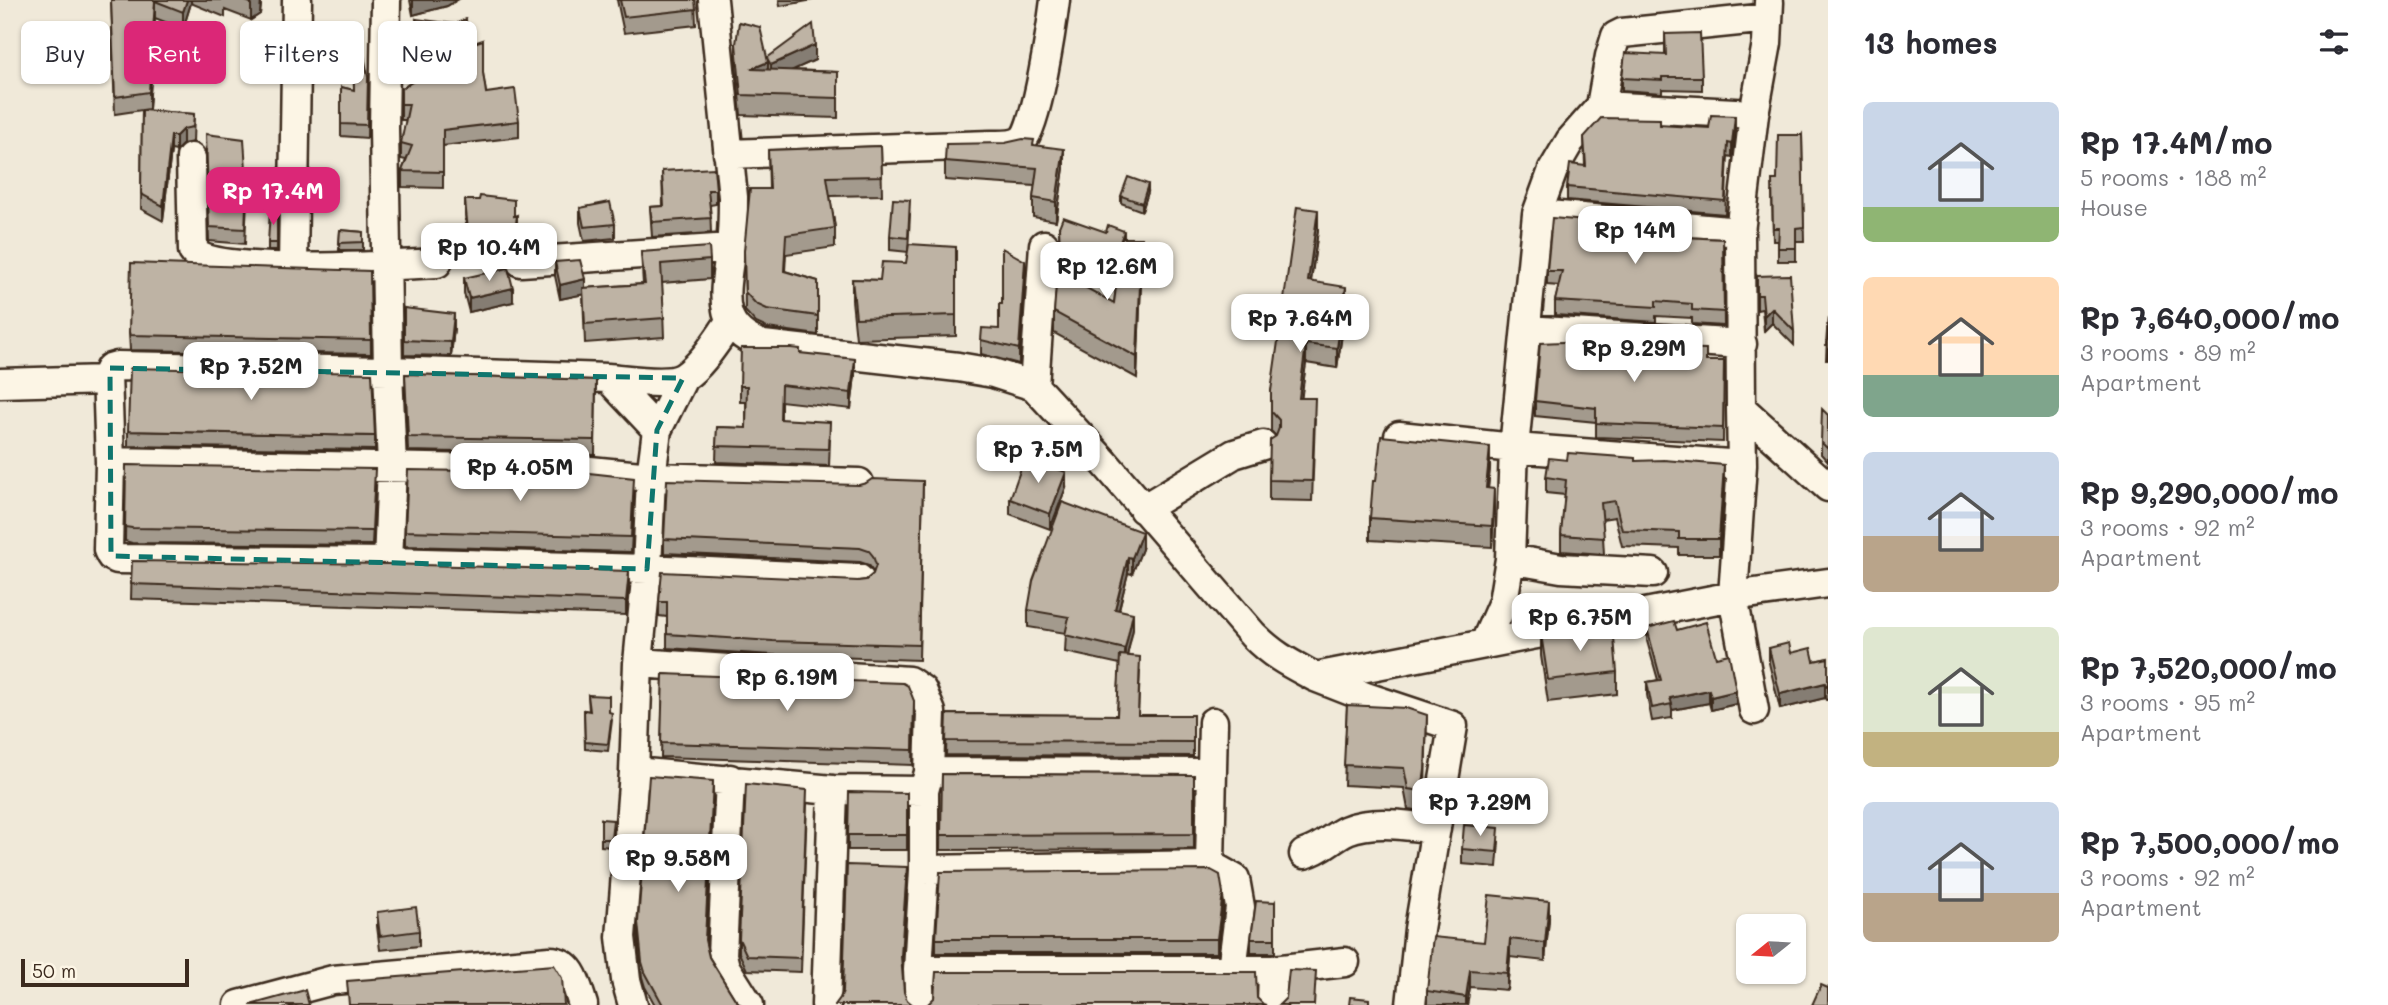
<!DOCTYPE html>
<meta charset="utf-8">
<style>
:root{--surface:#fff;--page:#f7f7f7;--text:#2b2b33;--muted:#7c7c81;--accent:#db2777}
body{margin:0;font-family:Mali,sans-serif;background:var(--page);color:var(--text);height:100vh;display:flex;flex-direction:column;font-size:26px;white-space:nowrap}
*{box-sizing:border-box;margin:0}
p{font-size:23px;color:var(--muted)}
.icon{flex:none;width:38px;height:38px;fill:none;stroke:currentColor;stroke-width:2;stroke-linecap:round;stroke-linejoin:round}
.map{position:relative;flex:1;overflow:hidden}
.panel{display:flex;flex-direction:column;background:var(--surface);width:560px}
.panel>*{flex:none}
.top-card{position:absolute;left:21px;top:21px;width:665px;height:63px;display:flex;gap:14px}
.needle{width:46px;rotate:252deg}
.buttons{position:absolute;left:1736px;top:914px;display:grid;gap:14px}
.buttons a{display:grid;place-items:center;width:70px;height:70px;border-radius:10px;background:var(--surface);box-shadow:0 2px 5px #0004;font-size:35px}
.scale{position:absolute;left:21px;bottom:18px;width:168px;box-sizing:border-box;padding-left:7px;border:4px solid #3b2a1e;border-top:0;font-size:19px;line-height:24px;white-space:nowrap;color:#3b2a1e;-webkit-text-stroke:5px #fcf5e5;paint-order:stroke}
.price{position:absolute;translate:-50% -60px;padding:0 16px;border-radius:14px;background:#fff;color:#222;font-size:23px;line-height:46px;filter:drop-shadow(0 2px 4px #0008)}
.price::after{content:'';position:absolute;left:50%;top:42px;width:21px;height:16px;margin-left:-10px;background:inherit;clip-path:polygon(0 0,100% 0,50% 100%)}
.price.on{background:var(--accent);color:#fff}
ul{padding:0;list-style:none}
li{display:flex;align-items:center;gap:21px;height:175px;padding:0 35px}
li span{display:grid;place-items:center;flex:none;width:196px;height:140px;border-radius:10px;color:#555}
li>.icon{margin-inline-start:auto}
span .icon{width:84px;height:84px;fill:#fffc;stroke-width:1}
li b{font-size:30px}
h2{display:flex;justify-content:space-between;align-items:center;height:84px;padding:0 35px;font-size:30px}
.chip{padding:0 24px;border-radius:10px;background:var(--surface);box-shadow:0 2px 5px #0004;font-size:24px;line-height:63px}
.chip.on{background:var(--accent);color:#fff}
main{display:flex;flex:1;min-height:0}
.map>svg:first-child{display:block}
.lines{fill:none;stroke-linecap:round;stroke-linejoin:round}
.minor-casing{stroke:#3b2a1e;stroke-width:33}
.minor{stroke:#fcf5e5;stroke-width:28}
.wall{fill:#a39a8d;stroke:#3b2a1e;stroke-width:2}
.shaded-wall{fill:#857d73;stroke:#3b2a1e;stroke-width:2}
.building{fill:#beb3a4;stroke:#3b2a1e;stroke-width:2}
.marked{fill:none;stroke:#0f766e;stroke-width:5;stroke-dasharray:14 9;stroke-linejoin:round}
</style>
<main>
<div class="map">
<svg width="1828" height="1005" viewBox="0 0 1828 1005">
<rect width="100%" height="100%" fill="#f0e9d9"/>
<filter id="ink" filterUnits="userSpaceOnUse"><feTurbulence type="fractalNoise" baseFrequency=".0143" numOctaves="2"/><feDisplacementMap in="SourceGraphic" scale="14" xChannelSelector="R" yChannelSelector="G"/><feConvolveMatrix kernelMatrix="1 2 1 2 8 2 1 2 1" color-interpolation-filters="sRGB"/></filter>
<g filter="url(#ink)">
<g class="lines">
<defs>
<path id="minor" d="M386,0L384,128L388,371L117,366L110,368L107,374L110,462L108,550L111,556L117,559L388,562
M713,0L733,197C733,213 733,229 731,245C726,288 712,328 763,345L958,367L993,373L1034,386L1104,462L1253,635C1274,656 1289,663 1315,677L1733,596L1828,583
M1769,2L1767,43L1754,114L1740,232L1741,408L1828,487
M1601,106L1754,114
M728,154L991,145C1001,145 1016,146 1023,139C1037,126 1052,24 1055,0
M191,158L193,251C208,277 401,265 437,263
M1537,214L1740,232
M521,262L731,248
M293,267L297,0
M1527,330L1742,344
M608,378L388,371L392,466L388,562L647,569L859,579
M0,383L107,380
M1034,386L1044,245
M1741,408L1742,465L1733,596L1754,710
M657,430L608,378C626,379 669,387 684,377C703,364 717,340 730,322
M1399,436L1514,448L1742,465
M110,462L590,471L651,477L859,483
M1143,509L1234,454L1263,445
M1510,559L1561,568L1653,573
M1485,643L1503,602L1510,559L1514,448L1537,214L1553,170L1570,141L1601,106L1610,56L1616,36L1622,33L1768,18
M638,663L909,681L922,690L931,712L929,772L924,791V870L918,970L920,1005
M1315,677L1366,697L1453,726L1419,929L1411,1005
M634,772L833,790L924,791
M929,772L1211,773
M730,779L722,955L725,967L749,1005
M1304,854C1324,848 1330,838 1347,830C1375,819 1407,826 1436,829
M1210,865L1235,879L1240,907L1232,969
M924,870L1210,865L1213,722
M918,970H1273
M239,1005L333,980L550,961C573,961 577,987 583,1005
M633,1005L626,980L621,937L634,772L638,663L647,569L651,477L657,430L683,378
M826,1005L833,790
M1272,1005L1273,970L1345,962"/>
</defs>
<use href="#minor" class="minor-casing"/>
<use href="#minor" class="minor"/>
</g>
<path class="wall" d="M111,0H261V6L260,14L251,20L225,10V17L191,3L183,29L155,18L149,109L115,114Z
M410,0H457L447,6L413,15Z
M617,0H695L696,25L624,33Z
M779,0H813L780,6Z
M416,19L468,45L483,73L486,93L519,121V137L443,146V188L402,187V171L406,160L401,159V143L406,120H401V89L425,73L402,71V51L418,44L416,34Z
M1665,34L1702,77V90L1662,89V93L1622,90V78L1665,55Z
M736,44L767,58L815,60L792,70L838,72V118L741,115L736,63Z
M368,77L367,138L341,136V87L354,90Z
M142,110L194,114L193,142L183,144L176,151L171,150L163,221L141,209Z
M1660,125L1735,130L1732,157L1728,156L1725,214L1567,200V187L1585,166L1584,137Z
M1802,135L1804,241H1796V261H1778V241H1773L1772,193L1777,180Z
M1034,145L1064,168L1056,221L1033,217V198L1035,186L945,180V161Z
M881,146L882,195L830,196L835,228V247L786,254L785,271L818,281V335L767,328L756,323L745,311L744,251L769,189L768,150Z
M206,149L247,200L245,244L209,241Z
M662,171L716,190V204L710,205L711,233L652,237L650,207L663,206Z
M1148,192L1142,211L1121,203V196Z
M465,200L514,216L517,229L515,247L506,255L469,256L465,215Z
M580,208L615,224V238L584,241L580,223Z
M277,211V250H268V243Z
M910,215L908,252L890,250V236Z
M1059,227L1124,238L1142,259L1137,378L1054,333V312L1114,303L1120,253L1114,271L1089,262L1086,270L1060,260Z
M340,230L363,232V250H339Z
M1318,230L1311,282L1346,307L1337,368L1306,363L1301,398L1315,418L1312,501L1269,500V480L1276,436L1271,431V391Z
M1644,235L1723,239L1724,326L1692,324V318L1656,316V322L1555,315V301L1559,286L1547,285V271Z
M956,247V336L856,339L852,300V279L880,280L906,263Z
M641,252L710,260V279L662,283L664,337L585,343L583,294L560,299L555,276V262L585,288L643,284Z
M370,271L371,354L130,350L129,332Z
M1025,276L1019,364L981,354V340L999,329L1002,304Z
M1757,276L1794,331V345L1772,323L1764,331L1762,309L1757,310Z
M464,278L513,302L469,312L464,293Z
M404,308L454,328L451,356L404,355Z
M1828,317V360H1826Z
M1586,346L1706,361H1724L1723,442L1596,437V422L1535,416V401Z
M800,353L855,375L851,409L781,401V419L830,439L829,466L716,462L717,427L746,428V402H740V386Z
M405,374L596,380L595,455L408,451Z
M1828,415V462L1821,454V442Z
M128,431L375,436V450L128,446Z
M1567,460L1635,461L1724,480L1719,555H1679V548L1622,546L1615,517L1602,519L1604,554L1561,551V535L1565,495L1546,493V477Z
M126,465L375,484L372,545L132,543L125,541Z
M1490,468L1488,488L1494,510L1492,547L1370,540V518Z
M923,481L919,660L773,655L667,648V617L659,616V602L858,581L866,580L873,574V571L869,565L860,562L664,553V539L859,485Z
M1066,487L1050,529L1010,514V499Z
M634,492L631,552L405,546V531Z
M1142,549L1132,574L1128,573L1119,609L1133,629L1127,656L1140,671L1138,715H1193V756L946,755L947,714L1117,715L1120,664L1065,652L1066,633L1028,627V610Z
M132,561L629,585L626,615L131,599Z
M1647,628L1677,630L1716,657L1736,704L1711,710L1709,703L1672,710V718L1652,721L1647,695V682L1658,680L1647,641Z
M1541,634L1617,672V694L1548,702L1541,656Z
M1769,648L1791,653L1814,661L1828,658V700H1826L1825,698L1780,709L1769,663Z
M663,674L914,701L913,765L661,757Z
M588,695L609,712L612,720L608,751L585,749L584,710L589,711Z
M1347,705L1425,790L1422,811L1408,809L1404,788L1344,785Z
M942,774L1194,775V849L941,850Z
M907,793V850H848V835Z
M713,796L706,942L709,957L735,999L741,1005H655L645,987L642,977L638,937V922Z
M807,804L801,972L747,970L739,953V939Z
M601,819L613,827L611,847L601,846Z
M1499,842L1497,867L1462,864V849Z
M1275,902V953H1251V939Z
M1223,907L1217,953H936V939Z
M377,912L419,931V946L380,950L377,926Z
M1549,919L1545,961L1510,957L1507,990L1470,987L1467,1005H1427V991L1484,942Z"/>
<path class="shaded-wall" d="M187,0H191V3L183,29V12Z
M255,0H261L260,14L251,20V3Z
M413,0H457L447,6L413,15Z
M155,1V18L149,109V92Z
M815,45V60L771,80V65Z
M768,62V81L751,69Z
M1735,116V130L1732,157V144Z
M183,129V144L176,151V136Z
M171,136V150L163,221V206Z
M1064,149V168L1056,221V202Z
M1148,184V192L1142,211V203Z
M1318,210V230L1308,301V281Z
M517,215V229L515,247L506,255V241Z
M1124,231V243L1114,271V259Z
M1142,238V259L1137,378V357Z
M1089,250V262L1086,270V258Z
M1025,261V276L1019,364V349Z
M585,279V294L560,299V285Z
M1346,287V307L1337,368V348Z
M513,288V302L469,312V298Z
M1772,308V323L1764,331V316Z
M454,314V328L451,356V342Z
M1306,344V363L1299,417V398Z
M855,359V375L851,409V393Z
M1490,447V468L1486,509V488Z
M1724,465V480L1719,555V539Z
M1066,472V487L1050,529V514Z
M1494,489V510L1492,547V526Z
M1142,532V549L1132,574V558Z
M1128,557V573L1115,625V609Z
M629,571V585L626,615V601Z
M1133,613V629L1125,665V649Z
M1825,683V698L1780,709V694Z
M1709,690V703L1672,710L1670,698Z
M1736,691V704L1711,710V697Z
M1427,715L1425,790L1422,811V791Z
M713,781V796L705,954V940Z
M907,867V882L901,971V956Z
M1223,893V907L1217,953V939Z
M1549,901V919L1545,961V943Z
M1510,939V957L1507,990V973Z
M1470,970V987L1467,1005H1466V997Z"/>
<path class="building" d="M111,0H187L183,12L155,1L149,92L115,97Z
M243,0H255L251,3Z
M620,0H695L696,9L624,17Z
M416,19L455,24L466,19L468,45L483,40V73L486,93L515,89L519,121L443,130V172L402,171L412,146L401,143L409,104H401V89L447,60L402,56V51L420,43Z
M739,22L760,27L768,62L751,69L838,72V98L741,95L736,44Z
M813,24L815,45L771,65L767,58Z
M1700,33L1702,77H1662V80L1622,78L1625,53L1666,55L1665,34Z
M363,50L368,77L367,125L341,124V87L354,90L353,51Z
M142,110L194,114L193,127L183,129L176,136H171L163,206L141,194Z
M1711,115L1735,116L1732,144L1728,143L1725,201L1567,187L1570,164L1586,166L1584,137L1601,118L1660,119V125L1709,128Z
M206,134L244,139L247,185L245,229L209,227Z
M1778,135H1802L1804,227L1796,228V248H1778L1779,228H1773L1772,180H1777Z
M1023,139L1034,140L1033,145L1064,149L1056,202L1033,198L1037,168L945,161L946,144L1005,143Z
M881,146L882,176L827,177L835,228L786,235L784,271L818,281V316L767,309L756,304L745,292L744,251L750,189H770L768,150Z
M714,168L716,190H708L711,218L652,222L650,207L664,206L662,171Z
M1128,177L1148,184L1142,203L1121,196Z
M480,196L514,200V216L517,215L515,232L506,241H469L465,200H479Z
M893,199L910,200L908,238L890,236Z
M610,202L615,224L584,227L580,208Z
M1297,207L1318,210L1308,281L1346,287L1337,348L1306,344L1299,398H1315L1312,481L1269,480L1270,440L1276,436L1279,428V420L1271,411V391Z
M270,210L277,211V243H268Z
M1063,217L1106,232L1108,225L1124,231L1114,259L1089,250L1086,258L1060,248L1059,227Z
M1552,218L1644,226L1643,235L1723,239L1724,312L1692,310V304L1656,301V307L1555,301L1562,271H1547Z
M340,230L363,232V242L339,243Z
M1122,238H1142L1137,357L1054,312L1057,272L1114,303Z
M909,244L956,247V315L856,318L852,279L880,280L882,262L906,263Z
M709,247L710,260L661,264L664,318L585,324L583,288L645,284L641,252Z
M1002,248L1025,261L1019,349L981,340L982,328L999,329V304H1002Z
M580,260L585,279L560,285L555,262Z
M131,263L370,271L371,340L130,335L129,332Z
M508,268L513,288L469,298L464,278Z
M1790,275L1794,331L1772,308L1764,316L1762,295H1757V276Z
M404,308L454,314L451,342L404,340Z
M1828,317V345H1826Z
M1585,341L1586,346L1706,349V361H1724L1723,428L1596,423V408L1535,401L1540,343Z
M741,348H791L800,349V353L855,359L851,393L781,385L780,419L830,422L829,449L716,446L717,427L746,428L747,386H740Z
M130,368L372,373L375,436L128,431Z
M405,374L596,380L595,440L408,437Z
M1822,409L1828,415V449L1821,442Z
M1381,436L1490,447L1486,488L1494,489L1492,526L1370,518L1373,481H1376Z
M1568,453L1635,458V461L1664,460L1724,465L1719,539H1679V532L1622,530L1615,501L1601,503L1604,538L1561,535L1566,480L1546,477L1549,458L1567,460Z
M1025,457L1066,472L1050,514L1010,499Z
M126,465L375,469L372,531L132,528L125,527Z
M408,470L589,473L634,478L631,537L405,531Z
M872,479L923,481L919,645L773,641L667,634V602H659L662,572L858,581L866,580L873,574L876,565L873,556L869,551L860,548L664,539L667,480L859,485L866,483Z
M1062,502L1142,532L1132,558L1128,557L1115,609L1133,613L1125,649L1065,635L1069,617L1028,610L1033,581Z
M132,561L388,564L629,571L626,601L131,584Z
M1674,621L1677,630L1706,622L1716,657L1729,654L1736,691L1711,697L1709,690L1670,698L1672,704L1652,708L1647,682L1661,680L1647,628Z
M1613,626L1617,672L1548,680L1541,634Z
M1789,643L1791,653L1811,648L1814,661L1828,658V685L1826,686L1825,683L1780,694L1769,648Z
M1120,655L1140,657L1138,715H1193V742L946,741L947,714L1117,715Z
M663,674L903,683L908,686L914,701L913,750L661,743Z
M588,695L609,696V712L612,713L608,744L585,742L584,710L590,711Z
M1347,705L1406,708L1427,715L1425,770L1422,791L1408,789L1404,768L1344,765Z
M942,774L1194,775V834L941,835Z
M649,776L713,781L705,940L709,957L735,999L741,1005H663L645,972L642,962L638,922Z
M746,784L807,790L801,958L747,956L739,939Z
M849,792L907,793V835H848Z
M601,819L613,820L611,839H601Z
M1464,825L1499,828L1497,852L1462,849Z
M847,865L907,867L901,956L904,992L907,1000L913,1005H835L840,998L843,991Z
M1211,870L1220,875L1223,893L1217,939H936L940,872Z
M1489,895L1549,901L1545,943L1510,939L1507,973L1470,970L1466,997L1427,991L1433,937L1484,942Z
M1256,901L1275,902V939H1251Z
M416,907L419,931L380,936L377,912Z
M554,965L562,978L564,1005H349L347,981Z
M1289,970L1316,971L1314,1005H1279L1286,998Z
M936,972H1256L1257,998L1263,1004L1266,1005H927L934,998Z
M1821,985L1828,988V1005H1812Z
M305,990L309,1005H250Z
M1350,997L1369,999V1005H1349Z"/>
</g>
<path class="marked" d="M110,368L683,378L657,430L647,569L111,556Z"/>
</svg>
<div class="buttons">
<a><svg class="needle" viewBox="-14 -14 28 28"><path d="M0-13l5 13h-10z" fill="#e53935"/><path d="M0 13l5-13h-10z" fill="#7c7c81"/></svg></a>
</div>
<div class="scale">50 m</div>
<b class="price on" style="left:273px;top:227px">Rp 17.4M</b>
<b class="price" style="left:1635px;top:266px">Rp 14M</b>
<b class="price" style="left:489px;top:283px">Rp 10.4M</b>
<b class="price" style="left:1107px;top:302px">Rp 12.6M</b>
<b class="price" style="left:1300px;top:354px">Rp 7.64M</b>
<b class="price" style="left:1634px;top:384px">Rp 9.29M</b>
<b class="price" style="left:251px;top:402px">Rp 7.52M</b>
<b class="price" style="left:1038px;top:485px">Rp 7.5M</b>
<b class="price" style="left:520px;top:503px">Rp 4.05M</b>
<b class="price" style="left:1580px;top:653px">Rp 6.75M</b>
<b class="price" style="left:787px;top:713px">Rp 6.19M</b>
<b class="price" style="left:1480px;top:838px">Rp 7.29M</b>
<b class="price" style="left:678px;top:894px">Rp 9.58M</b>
<div class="top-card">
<a class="chip">Buy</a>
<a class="chip on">Rent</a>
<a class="chip">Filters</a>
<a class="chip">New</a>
</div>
</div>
<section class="panel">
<h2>13 homes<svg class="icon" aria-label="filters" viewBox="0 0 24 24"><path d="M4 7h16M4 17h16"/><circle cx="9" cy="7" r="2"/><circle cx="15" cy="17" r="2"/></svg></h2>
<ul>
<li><span style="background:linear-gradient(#c9d6e8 75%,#8fb573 0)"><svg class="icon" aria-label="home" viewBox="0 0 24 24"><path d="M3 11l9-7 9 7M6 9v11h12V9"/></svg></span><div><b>Rp 17.4M/mo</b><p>5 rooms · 188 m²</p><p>House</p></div></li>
<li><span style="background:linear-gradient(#ffd9b3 70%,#7fa58c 0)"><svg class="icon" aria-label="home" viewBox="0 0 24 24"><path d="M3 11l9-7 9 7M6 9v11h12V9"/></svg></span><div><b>Rp 7,640,000/mo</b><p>3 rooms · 89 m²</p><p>Apartment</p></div></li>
<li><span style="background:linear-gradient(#c9d6e8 60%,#b9a48a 0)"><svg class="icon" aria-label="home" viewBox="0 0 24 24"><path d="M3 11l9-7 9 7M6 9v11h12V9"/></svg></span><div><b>Rp 9,290,000/mo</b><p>3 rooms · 92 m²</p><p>Apartment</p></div></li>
<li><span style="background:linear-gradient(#dfe7d0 75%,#c2b280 0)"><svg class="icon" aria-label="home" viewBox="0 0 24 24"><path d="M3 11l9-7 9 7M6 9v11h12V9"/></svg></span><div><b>Rp 7,520,000/mo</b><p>3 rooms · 95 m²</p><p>Apartment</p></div></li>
<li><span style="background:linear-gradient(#c9d6e8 65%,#b9a48a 0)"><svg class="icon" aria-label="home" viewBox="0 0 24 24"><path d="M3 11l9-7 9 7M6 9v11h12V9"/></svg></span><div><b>Rp 7,500,000/mo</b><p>3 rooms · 92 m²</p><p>Apartment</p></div></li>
</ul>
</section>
</main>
